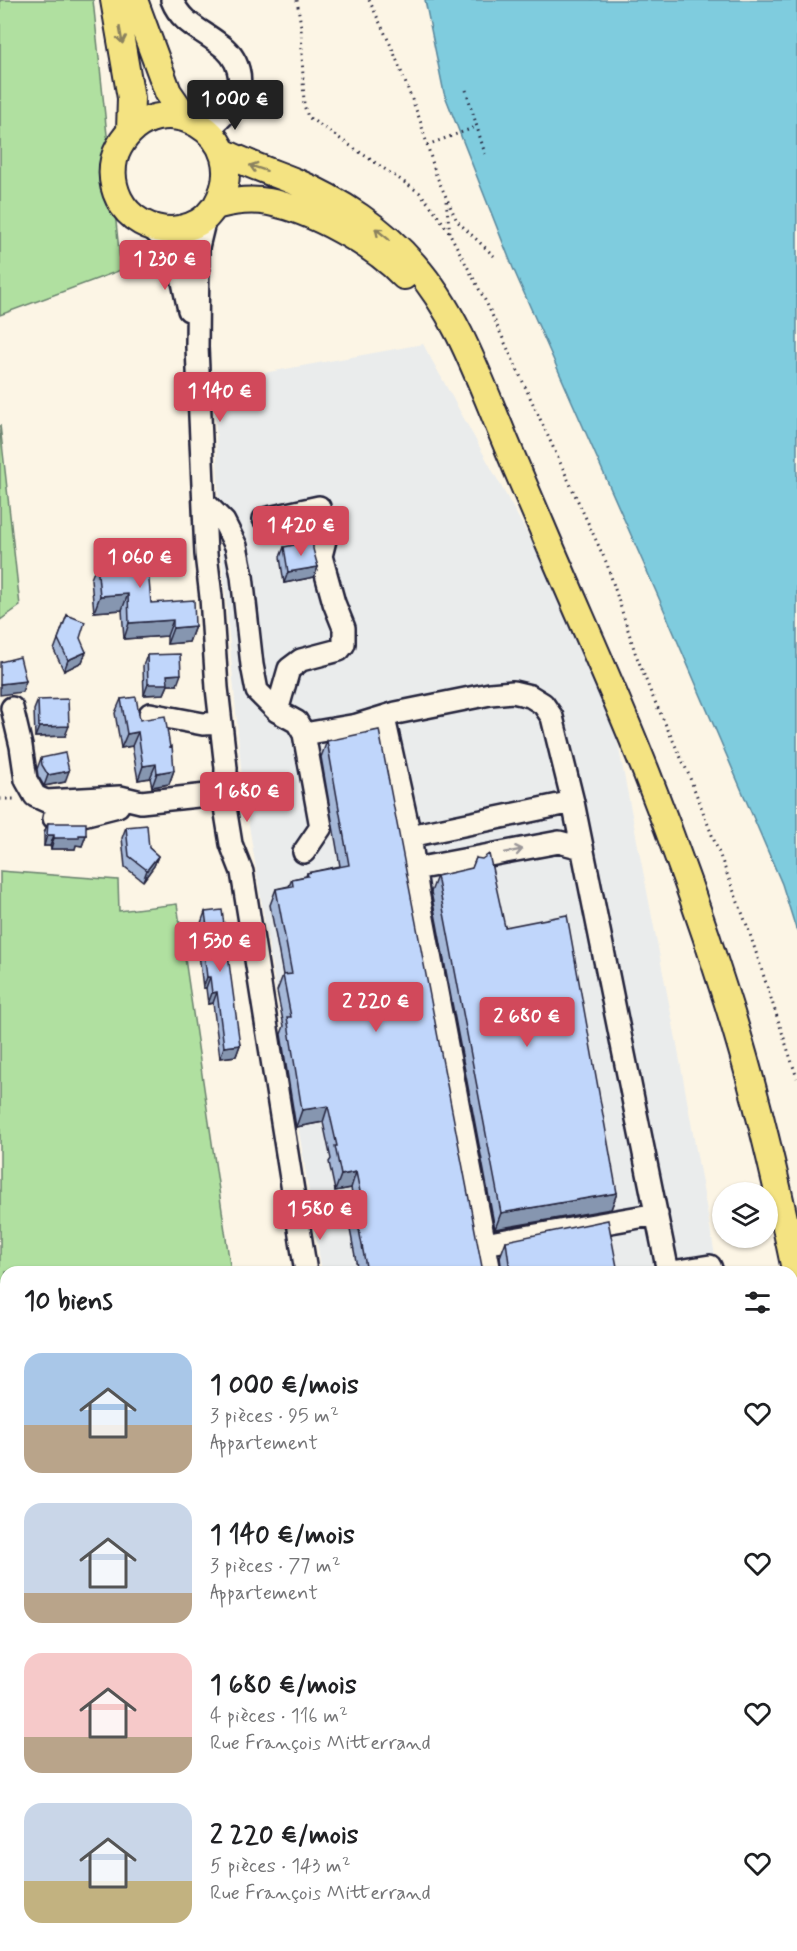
<!DOCTYPE html>
<html lang="fr">
<meta charset="utf-8">
<style>
:root{--surface:#fff;--page:#f6f6f6;--text:#202124;--muted:#757577;--accent:#d1495b}
body{margin:0;font-family:Mynerve,sans-serif;background:var(--page);color:var(--text);height:100vh;display:flex;flex-direction:column;font-size:22px;white-space:nowrap}
*{box-sizing:border-box;margin:0}
p{font-size:20px;color:var(--muted)}
.icon{flex:none;width:33px;height:33px;fill:none;stroke:currentColor;stroke-width:2;stroke-linecap:round;stroke-linejoin:round}
.map{position:relative;flex:1;overflow:hidden}
.side{position:absolute;left:0px;top:1266px;width:798px;height:686px;display:flex;flex-direction:column;background:var(--surface);border-radius:18px 18px 0 0;box-shadow:0 2px 4px #0004}
.side>*{flex:none}
.tools{position:absolute;left:712px;top:1182px;display:grid;gap:12px}
.tools a{display:grid;place-items:center;width:66px;height:66px;border-radius:50%;background:var(--surface);box-shadow:0 2px 4px #0004;font-size:30px}
.price{position:absolute;translate:-50% -51px;padding:0 14px;border-radius:6px;background:var(--accent);color:#fff;font-size:20px;line-height:39px;filter:drop-shadow(0 2px 3px #0008)}
.price::after{content:'';position:absolute;left:50%;top:36px;width:18px;height:14px;margin-left:-9px;background:inherit;clip-path:polygon(0 0,100% 0,50% 100%)}
.price.active{background:#222;color:#fff}
ul{padding:0;list-style:none}
li{display:flex;align-items:center;gap:18px;height:150px;padding:0 24px}
li span{display:grid;place-items:center;flex:none;width:168px;height:120px;border-radius:18px;color:#555}
li>.icon{margin-inline-start:auto}
span .icon{width:72px;height:72px;fill:#fffc;stroke-width:1}
li b{font-size:26px}
h2{display:flex;justify-content:space-between;align-items:center;height:72px;padding:0 24px;font-size:26px}
.map>svg:first-child{display:block}
.built{fill:#eaecec}
.green{fill:#b0e0a0;stroke:#69816e;stroke-width:1.5}
.water{fill:#7fccde;stroke:#5a889d;stroke-width:1.5}
.lines{fill:none;stroke-linecap:round;stroke-linejoin:round}
.minor-casing{stroke:#22223b;stroke-width:26}
.major-casing{stroke:#22223b;stroke-width:30}
.path{stroke:#22223b;stroke-width:3;stroke-dasharray:1.5 4.5;stroke-linecap:butt}
.minor{stroke:#fcf5e5;stroke-width:21}
.major{stroke:#f4e382;stroke-width:26}
.wall{fill:#a5b8d8;stroke:#22223b;stroke-width:1.5}
.shaded-wall{fill:#8696b0;stroke:#22223b;stroke-width:1.5}
.building{fill:#c0d6fb;stroke:#22223b;stroke-width:1.5}
.oneway{stroke:#8b825e}
.oneway2{stroke:#9a9698}
</style>
<div class="map">
<svg width="797" height="1951" viewBox="0 0 797 1951">
<rect width="100%" height="100%" fill="#fcf5e5"/>
<filter id="ink" filterUnits="userSpaceOnUse"><feTurbulence type="fractalNoise" baseFrequency=".0167" numOctaves="2"/><feDisplacementMap in="SourceGraphic" scale="12" xChannelSelector="R" yChannelSelector="G"/><feConvolveMatrix kernelMatrix="1 2 1 2 8 2 1 2 1" color-interpolation-filters="sRGB"/></filter>
<g filter="url(#ink)">
<path class="built" d="M423,344L550,575L610,703L676,1039L718,1272H322L243,789L220,534L214,382Z
M590,1946H731L710,1951H590Z"/>
<path class="green" d="M0,0H93L121,270L0,315Z
M0,425L20,606L0,620Z
M0,871L118,880L119,911L177,904L231,1272H6V1946H146L137,1951H0Z"/>
<path class="water" d="M425,0H797V932L782,884L658,596L513,268L444,93Z"/>
<g class="lines">
<defs>
<path id="minor" d="M172,0C181,23 200,29 218,43C239,57 246,81 233,103C228,113 216,122 208,130
M205,218L198,247L197,347L206,554L211,597L217,688L226,768L225,807L231,844L242,872L306,1272
M150,226L167,243L179,263L189,310
M204,502L224,522L236,546L242,576L252,665L257,691L277,711L297,722L304,734L321,827L304,852
M264,519L319,507L326,536L321,556L334,603L344,628V644L339,650L301,660L289,669L277,711
M12,708L21,746L26,780L35,796L46,801L120,797L141,802L226,793
M150,714L203,724L221,723
M384,718L410,836L418,892L490,1272
M304,734L357,725L396,713L490,694L513,692L530,696L543,704L552,717L573,802
M54,818L79,816L118,806
M410,836L573,802L668,1272
M415,869L559,842L582,848
M484,1244L657,1214
M672,1272L710,1266L712,1272
M792,1441L797,1447
M792,1468L797,1467
M792,1491L797,1490
M792,1514L797,1513
M792,1537L797,1536
M792,1558L797,1557
M792,1581L797,1580
M792,1604L797,1603
M792,1626L797,1625
M792,1645L797,1644
M792,1664L797,1663
M792,1684L797,1683
M792,1703L797,1702
M792,1722L797,1721
M792,1742L797,1741
M792,1760L797,1759
M792,1782L797,1781
M792,1804L797,1803
M792,1826L797,1824
M792,1845L797,1844
M792,1868L797,1867
M792,1890L797,1889
M792,1910L797,1909
M261,1946L262,1951
M388,1946V1951
M579,1946V1951
M427,1951L429,1946
M618,1951L645,1946"/>
<path id="major" d="M114,0L131,98L130,131
M134,0L168,92L186,118
M223,152C247,164 271,172 296,182C339,200 383,229 414,265C453,309 475,367 497,421C511,456 526,490 541,525C576,608 614,690 647,774C675,845 701,918 724,991C755,1086 777,1182 797,1279
M216,206C258,134 157,79 119,147C110,163 111,183 119,199C129,219 150,230 172,230C183,229 197,225 206,217C210,213 213,207 219,205C234,201 253,199 269,202C311,210 374,244 404,276"/>
</defs>
<use href="#minor" class="minor-casing"/>
<use href="#major" class="major-casing"/>
<path class="path" d="M297,0L301,26L304,105L308,117L420,193L437,214L450,234L487,304L607,564L635,652L651,693L688,773L748,928L797,1078
M369,0L392,48L420,120L436,175L457,221L494,256
M466,90L485,154
M427,145L476,127
M446,201L450,233
M0,799H16"/>
<use href="#minor" class="minor"/>
<use href="#major" class="major"/>
</g>
<path class="wall" d="M284,547L318,567L314,577L284,583L280,557Z
M110,549L142,557L151,603L195,626L189,642L167,644V636L124,639L122,610L94,612L91,579L97,563L99,562L100,561L106,560Z
M67,615L86,652L82,662L64,671L54,650Z
M147,655L177,685H168L164,694L144,695L143,666Z
M121,699L140,720L174,770L169,784L152,787L150,778L138,780L132,746L121,748L115,713Z
M38,700L65,736L35,737L34,710Z
M327,741L483,1272H358L349,1224L354,1208L351,1188L335,1191L329,1162L331,1159L323,1122L296,1127L281,1034L284,1026L277,991L283,975L270,905L276,889L289,886L292,879L306,876L307,873L340,866L321,757Z
M41,758L65,782L44,786L38,776L37,769Z
M48,823L86,835L82,846L76,845L75,849H51L50,846H44V833Z
M126,827L158,856L154,866L143,881L125,867L122,838Z
M476,858L617,1193L611,1209L495,1229L431,892L437,876L472,869Z
M205,912L240,1045L236,1056L220,1058L213,1003L208,1004L206,988H203L199,954L193,955L191,939L195,929L202,928L201,923Z
M506,1241L618,1272H502L500,1257Z
M221,1946H251L253,1951H223Z
M289,1946H315L316,1951H290Z"/>
<path class="shaded-wall" d="M318,567L314,577L284,583L288,572Z
M128,594L122,610L94,612L100,596Z
M173,620L167,636L124,639L129,623Z
M195,626L189,642L167,644L173,628Z
M86,652L82,662L64,671L68,660Z
M181,674L177,685H168L164,694L144,695L148,684L167,675Z
M26,681L22,692L0,695V684Z
M69,726L65,736L35,737L39,727Z
M138,732L132,746L121,748L127,734Z
M156,764L150,778L138,780L143,766Z
M174,770L169,784L152,787L157,773Z
M69,771L65,782L44,786L48,775Z
M47,835H54L50,846H44Z
M79,835H86L82,846L76,845L75,849H51L54,838Z
M158,856L154,866L143,881L147,870Z
M197,944H203L199,954L193,955Z
M207,977H210L206,988H203Z
M217,992L213,1003L208,1004L212,993Z
M240,1045L236,1056L220,1058L224,1047Z
M328,1106L323,1122L296,1127L302,1110Z
M356,1172L351,1188L335,1191L341,1175Z
M617,1193L611,1209L495,1229L501,1213Z"/>
<path class="building" d="M313,541V549L318,567L288,572L284,547Z
M141,546L142,557H147L151,603L194,600L195,626L173,628V620L129,623L128,594L100,596L97,563L100,562V561L111,560L110,549Z
M67,615L85,622L80,638L86,652L68,660L58,639Z
M180,654L181,674L167,675L168,684H148L147,655Z
M20,657L26,681L0,684V662Z
M136,697L140,720L165,716L170,747L172,746L174,770L157,773L156,764L143,766L138,732L127,734L121,699Z
M68,699L69,726L39,727L38,700Z
M379,730L483,1272H367L355,1208L363,1206L356,1172L341,1175L335,1146H337L328,1106L302,1110L287,1017H291L283,975L292,974L276,889L293,886L292,879L308,876L307,873L349,865L327,741Z
M65,753L69,771L48,775L42,765L41,758Z
M48,823H86V835H79V838H54V835H47Z
M147,825L149,848L158,856L147,870L129,856L126,827Z
M489,854L505,927L567,915L617,1193L501,1213L437,876L472,868L476,858L482,859Z
M222,910L240,1045L224,1047L217,992L212,993L210,977H207L203,944H197L195,929L207,927L205,912Z
M608,1220L618,1272H505L510,1271L506,1241Z
M228,1946H251L253,1951H230Z
M294,1946H315L316,1951H294Z"/>
<defs><path id="oneway-shaft" d="M-6 0H5M1.5-3L5.5 0L1.5 3" fill="none" stroke-width="1.6" stroke-linecap="round" stroke-linejoin="round" transform="scale(1.5)"/></defs>
<g class="oneway">
<use href="#oneway-shaft" transform="translate(121 35) rotate(80)"/>
<use href="#oneway-shaft" transform="translate(258 168) rotate(-162)"/>
<use href="#oneway-shaft" transform="translate(382 234) rotate(-141)"/>
</g>
<use class="oneway2" href="#oneway-shaft" transform="translate(514 851) rotate(-11)"/>
</g>
</svg>
<div class="tools">
<a><svg class="icon" aria-label="layers" viewBox="0 0 24 24"><path d="M12 4l9 5-9 5-9-5zM3 14l9 5 9-5"/></svg></a>
</div>
<b class="price active" style="left:235px;top:131px">1 000 €</b>
<b class="price" style="left:165px;top:291px">1 230 €</b>
<b class="price" style="left:220px;top:423px">1 140 €</b>
<b class="price" style="left:301px;top:557px">1 420 €</b>
<b class="price" style="left:140px;top:589px">1 060 €</b>
<b class="price" style="left:247px;top:823px">1 680 €</b>
<b class="price" style="left:220px;top:973px">1 530 €</b>
<b class="price" style="left:376px;top:1033px">2 220 €</b>
<b class="price" style="left:527px;top:1048px">2 680 €</b>
<b class="price" style="left:320px;top:1241px">1 580 €</b>
<section class="side">
<h2>10 biens<svg class="icon" aria-label="filters" viewBox="0 0 24 24"><path d="M4 7h16M4 17h16"/><circle cx="9" cy="7" r="2"/><circle cx="15" cy="17" r="2"/></svg></h2>
<ul>
<li><span style="background:linear-gradient(#a9c7e8 60%,#b9a48a 0)"><svg class="icon" aria-label="home" viewBox="0 0 24 24"><path d="M3 11l9-7 9 7M6 9v11h12V9"/></svg></span><div><b>1 000 €/mois</b><p>3 pièces · 95 m²</p><p>Appartement</p></div><svg class="icon" aria-label="heart" viewBox="0 0 24 24"><path d="M12 20l-8-8c-3-5 5-10 8-4 3-6 11-1 8 4z"/></svg></li>
<li><span style="background:linear-gradient(#c9d6e8 75%,#b9a48a 0)"><svg class="icon" aria-label="home" viewBox="0 0 24 24"><path d="M3 11l9-7 9 7M6 9v11h12V9"/></svg></span><div><b>1 140 €/mois</b><p>3 pièces · 77 m²</p><p>Appartement</p></div><svg class="icon" aria-label="heart" viewBox="0 0 24 24"><path d="M12 20l-8-8c-3-5 5-10 8-4 3-6 11-1 8 4z"/></svg></li>
<li><span style="background:linear-gradient(#f6c9c9 70%,#b9a48a 0)"><svg class="icon" aria-label="home" viewBox="0 0 24 24"><path d="M3 11l9-7 9 7M6 9v11h12V9"/></svg></span><div><b>1 680 €/mois</b><p>4 pièces · 116 m²</p><p>Rue François Mitterrand</p></div><svg class="icon" aria-label="heart" viewBox="0 0 24 24"><path d="M12 20l-8-8c-3-5 5-10 8-4 3-6 11-1 8 4z"/></svg></li>
<li><span style="background:linear-gradient(#c9d6e8 65%,#c2b280 0)"><svg class="icon" aria-label="home" viewBox="0 0 24 24"><path d="M3 11l9-7 9 7M6 9v11h12V9"/></svg></span><div><b>2 220 €/mois</b><p>5 pièces · 143 m²</p><p>Rue François Mitterrand</p></div><svg class="icon" aria-label="heart" viewBox="0 0 24 24"><path d="M12 20l-8-8c-3-5 5-10 8-4 3-6 11-1 8 4z"/></svg></li>
</ul>
</section>
</div>
